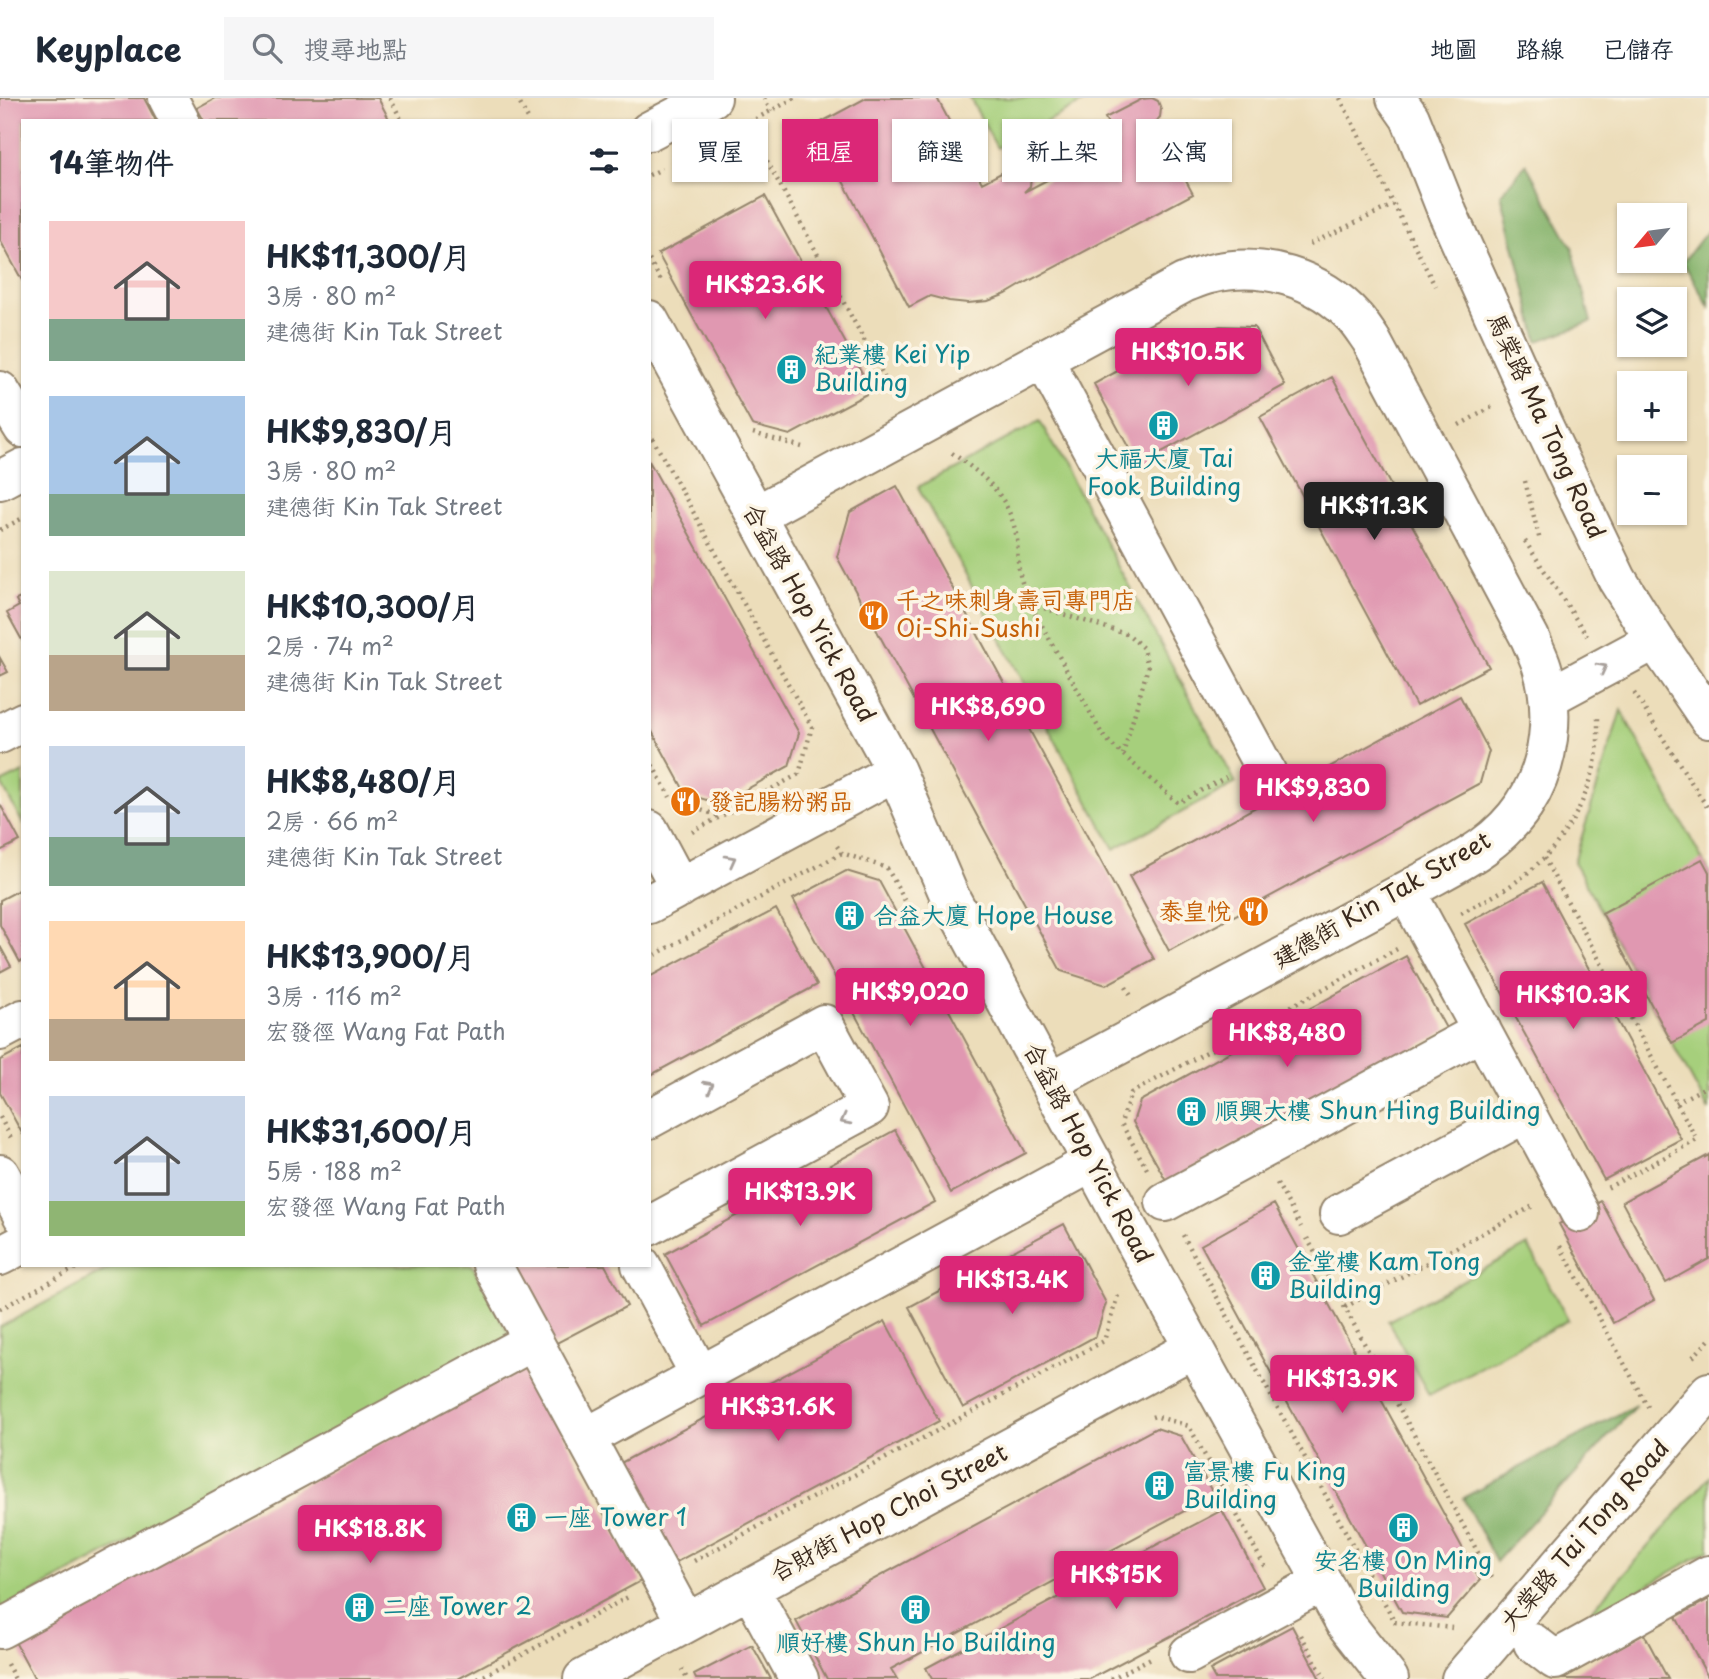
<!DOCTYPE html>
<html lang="zh-TW">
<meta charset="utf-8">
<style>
:root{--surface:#fff;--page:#f6f6f7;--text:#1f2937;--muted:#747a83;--line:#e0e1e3;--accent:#db2777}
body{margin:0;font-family:"Playpen Sans","LXGW WenKai TC",sans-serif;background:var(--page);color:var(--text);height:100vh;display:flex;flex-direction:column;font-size:26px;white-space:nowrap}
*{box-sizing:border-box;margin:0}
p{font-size:23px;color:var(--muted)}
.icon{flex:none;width:38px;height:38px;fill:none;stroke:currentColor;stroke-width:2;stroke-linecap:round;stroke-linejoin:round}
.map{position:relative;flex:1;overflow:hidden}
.side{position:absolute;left:21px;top:21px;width:630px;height:1148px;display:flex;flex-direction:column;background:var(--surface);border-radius:0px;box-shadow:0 2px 5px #0004}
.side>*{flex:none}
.banner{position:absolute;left:672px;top:21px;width:665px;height:63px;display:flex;gap:14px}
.needle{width:46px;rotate:241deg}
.controls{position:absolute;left:1617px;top:105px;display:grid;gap:14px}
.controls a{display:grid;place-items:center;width:70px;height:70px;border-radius:0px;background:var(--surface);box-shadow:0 2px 5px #0004;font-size:35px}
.price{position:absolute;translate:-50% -60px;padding:0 16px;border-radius:7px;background:var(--accent);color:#fff;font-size:23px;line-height:46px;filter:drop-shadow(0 2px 4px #0008)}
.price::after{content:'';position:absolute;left:50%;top:42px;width:21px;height:16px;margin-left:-10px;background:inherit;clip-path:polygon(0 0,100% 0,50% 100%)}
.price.selected{background:#222;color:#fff}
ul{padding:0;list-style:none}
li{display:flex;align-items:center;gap:21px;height:175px;padding:0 28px}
li span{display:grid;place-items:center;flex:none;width:196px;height:140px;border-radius:0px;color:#555}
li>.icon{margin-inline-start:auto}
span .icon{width:84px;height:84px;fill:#fffc;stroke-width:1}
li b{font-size:30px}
h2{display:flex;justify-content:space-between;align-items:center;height:84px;padding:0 28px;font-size:30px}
.pill{padding:0 24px;border-radius:0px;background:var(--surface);box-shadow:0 2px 5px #0004;font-size:24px;line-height:63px}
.pill.selected{background:var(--accent);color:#fff}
header{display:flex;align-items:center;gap:42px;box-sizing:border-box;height:98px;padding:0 35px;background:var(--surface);border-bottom:2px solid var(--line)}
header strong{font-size:33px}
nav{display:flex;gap:38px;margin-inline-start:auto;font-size:24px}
.search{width:490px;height:63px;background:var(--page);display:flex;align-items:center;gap:18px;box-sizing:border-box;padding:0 24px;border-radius:0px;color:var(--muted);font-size:26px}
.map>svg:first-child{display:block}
.green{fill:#a6cf7b;stroke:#707c4c;stroke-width:2}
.forest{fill:#84b26b;stroke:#606e44;stroke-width:2}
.building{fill:#e098b1}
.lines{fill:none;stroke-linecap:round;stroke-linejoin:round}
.minor-casing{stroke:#94846c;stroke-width:42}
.path{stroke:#94846c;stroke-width:4.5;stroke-dasharray:2 5;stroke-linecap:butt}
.minor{stroke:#fff;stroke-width:38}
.oneway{stroke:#a79f9a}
.labels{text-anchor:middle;stroke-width:7;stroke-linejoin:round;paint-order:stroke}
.culture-label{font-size:24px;fill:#0d838f;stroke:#fcf5e5;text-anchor:start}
.street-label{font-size:24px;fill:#3b2a1e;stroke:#fcf5e5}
.food-label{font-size:24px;fill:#c56008;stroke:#fcf5e5;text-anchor:start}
</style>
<header>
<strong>Keyplace</strong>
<div class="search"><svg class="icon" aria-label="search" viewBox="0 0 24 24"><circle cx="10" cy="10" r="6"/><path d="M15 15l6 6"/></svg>搜尋地點</div>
<nav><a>地圖</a><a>路線</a><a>已儲存</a></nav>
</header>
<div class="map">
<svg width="1709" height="1581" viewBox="0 0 1709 1581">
<rect width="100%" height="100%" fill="#fcf5e5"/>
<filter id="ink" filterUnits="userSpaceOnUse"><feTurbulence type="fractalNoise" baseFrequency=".0143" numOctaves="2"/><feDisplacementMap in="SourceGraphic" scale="14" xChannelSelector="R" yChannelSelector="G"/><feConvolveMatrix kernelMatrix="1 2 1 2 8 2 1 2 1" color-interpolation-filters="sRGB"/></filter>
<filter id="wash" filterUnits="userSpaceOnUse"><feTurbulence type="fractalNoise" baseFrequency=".00686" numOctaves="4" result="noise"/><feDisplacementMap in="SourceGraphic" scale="28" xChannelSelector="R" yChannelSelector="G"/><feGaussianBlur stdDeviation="1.57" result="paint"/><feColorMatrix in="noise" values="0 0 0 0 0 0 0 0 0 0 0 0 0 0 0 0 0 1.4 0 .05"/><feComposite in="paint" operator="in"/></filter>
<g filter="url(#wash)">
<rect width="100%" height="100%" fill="#ecddba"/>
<path class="green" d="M970,0H1091L997,50Z
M1040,323L1236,685L1114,751L918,389Z
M1621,612L1709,774V1013L1574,764Z
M23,674V726L1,685Z
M1528,1147L1568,1222L1429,1297L1388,1223Z
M115,1167H472L510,1238L0,1512V1229Z
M1709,1379V1452L1579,1527Z"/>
<path class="forest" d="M1526,66L1572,149L1591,224L1538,243L1501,96Z
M1709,131V209L1683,164Z
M1636,1307L1496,1464L1463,1400Z"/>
<g id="blocks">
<path class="building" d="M0,0H144L156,23H23V184L0,142Z
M215,0H378L390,23H204L197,10Z
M866,0H937L982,85L1011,70L1020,68L1027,73L1031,80L1030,88L1024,94L1118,45L1105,20L1142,1L1152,0L1158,3L1161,11L1160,19L1155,25L1193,96L1023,186L1006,196L988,203L968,205L949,203L930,198L909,209L814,28Z
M765,98L872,293L790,337L752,327L658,156Z
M1220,228L1254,229L1285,287L1138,367L1094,286L1174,242Z
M1332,279L1489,569L1416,608L1260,319Z
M649,363L799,635L789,668L720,706L686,696L649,628Z
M897,388L1154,861L1106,887L1061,873L837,459L850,414Z
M23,499V544L7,515L19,508L16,502Z
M0,560L8,574L0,578Z
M1460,598L1489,653L1480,685L1169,853L1129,778Z
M0,706L20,743L0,753Z
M1702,761L1709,774V925L1672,945L1602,815Z
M846,773L879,783L1026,1055L951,1095L793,801Z
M1542,784L1681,1041L1604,1082L1465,826Z
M23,790V862L20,864L0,827V802Z
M776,811L817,887L649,978V879Z
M0,848L11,868L0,874Z
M1406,858L1447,932L1167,1084L1133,1024L1140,1003Z
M23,950V1037L0,995V962Z
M895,1032L935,1104L704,1228L665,1156Z
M1709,1057V1161L1666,1185L1622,1104Z
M1601,1103L1654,1202L1613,1225L1559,1126Z
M1274,1106L1480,1482L1447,1520L1402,1514L1201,1147Z
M1064,1126L1106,1205L1096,1238L963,1310L909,1209Z
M510,1167H605L627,1208L553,1247Z
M885,1223L939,1323L671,1467L617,1367Z
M526,1267L641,1483L458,1581H35L14,1542Z
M1156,1330L1181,1338L1214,1397L891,1571L897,1581H827L796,1523Z
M1222,1412L1263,1489L1090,1581H932L926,1570Z
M1709,1501V1581L1676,1519Z
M1292,1528L1320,1581H1215L1210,1572Z
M1644,1536L1668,1581H1561Z
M752,1547L771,1581H696L694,1577Z"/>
</g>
</g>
<g filter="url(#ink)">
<use href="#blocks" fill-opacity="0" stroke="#94846c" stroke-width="2"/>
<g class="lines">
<defs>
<path id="minor" d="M168,0L180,23
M1396,0L1410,20L1448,116L1544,329L1617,481L1655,542L1709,621
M649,33L712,0
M649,222L896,673L950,799L1120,1116L1345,1525L1389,1581
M1044,262L1266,673
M0,293L23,330
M0,382L23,370
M756,417L1184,185C1192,182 1201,178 1210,176C1262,163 1319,180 1355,220C1361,227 1366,235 1371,242L1530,540C1534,550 1539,559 1542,569C1556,614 1550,668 1524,707C1496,748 1461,763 1419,786C1391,801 1363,816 1335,831C1240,882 1145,933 1050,984
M1549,599L1655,542
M0,636L23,624
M649,732L680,790
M1406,793L1580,1115
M649,806L896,673
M0,933L23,921
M649,1021L824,926L869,1009L649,1128
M0,1076L23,1118
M1165,1104L1482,933
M1339,1116L1526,1015
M0,1158L23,1146
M492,1167L686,1525
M641,1167L700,1277
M585,1340L1093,1064
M750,1491L799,1581
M0,1531L533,1243
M1533,1545L1555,1562L1709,1477
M1189,1556L1322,1484
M583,1581L1194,1250
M1461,1581L1709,1294"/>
</defs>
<use href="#minor" class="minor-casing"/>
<path class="path" d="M390,0L402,23
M517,0L529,23
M764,0L771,13
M1340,0L1435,188
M747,26L895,299
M737,31L795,0
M649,77L662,71
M1310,146L1393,107
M649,162L663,186
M1459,327L1494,308
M649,334L812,629L799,676L802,681
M753,335L802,349
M952,355C987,380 1009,397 1017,441C1018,448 1017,456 1018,463C1019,478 1024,492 1030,506L1102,636L1112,647L1178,705L1226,679
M1525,383L1540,443
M0,432L23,420
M1525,443L1587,538
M1031,506L1129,537L1143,550L1148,569L1123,656
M1634,595L1709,712
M649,661L670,699
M675,704L720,718
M692,734L799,676
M837,748L842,755L887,770L913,817
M1544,760L1697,1042L1607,1090
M1461,815C1482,804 1503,794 1521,780C1563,749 1594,696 1598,644C1598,635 1598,626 1598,617
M649,860L842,755
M1126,889L1131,898
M1676,1005L1709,987
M0,1019L11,1040
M1147,1071L1121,1025L1131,995L1397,851
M1277,1085L1301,1129
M1183,1137L1395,1524L1452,1530
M1307,1140L1494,1484
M1560,1148L1648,1309
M1345,1209L1533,1108
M0,1211L81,1167
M1693,1259L1709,1242
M1152,1319L1155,1318L1189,1328L1266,1471
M694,1463L1104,1243L1118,1197L1116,1195
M1301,1537L1325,1581
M7,1566L15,1581
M682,1571L687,1581
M478,1581L628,1499
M1111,1581L1151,1560"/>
<use href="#minor" class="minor"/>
</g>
<defs><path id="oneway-chevron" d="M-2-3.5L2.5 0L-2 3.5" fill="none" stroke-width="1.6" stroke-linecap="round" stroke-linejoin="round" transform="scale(1.75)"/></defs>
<g class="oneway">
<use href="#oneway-chevron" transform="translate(1602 570) rotate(-28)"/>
<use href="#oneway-chevron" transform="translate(731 762) rotate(-28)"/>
<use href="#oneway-chevron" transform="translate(709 988) rotate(-28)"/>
<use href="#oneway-chevron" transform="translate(845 1022) rotate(152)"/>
</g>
</g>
<defs>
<symbol id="building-disc" viewBox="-11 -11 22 22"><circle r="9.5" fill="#0f9aa8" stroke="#fcf5e5"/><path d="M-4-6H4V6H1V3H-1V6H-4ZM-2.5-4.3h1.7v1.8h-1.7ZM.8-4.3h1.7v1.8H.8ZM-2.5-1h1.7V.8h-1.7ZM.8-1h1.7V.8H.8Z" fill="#fff"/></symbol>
<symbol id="restaurant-disc" viewBox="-11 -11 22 22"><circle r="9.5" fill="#e8710a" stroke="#fcf5e5"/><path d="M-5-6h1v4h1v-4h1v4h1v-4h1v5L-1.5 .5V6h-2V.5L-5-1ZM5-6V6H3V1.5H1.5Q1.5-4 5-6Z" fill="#fff"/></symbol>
</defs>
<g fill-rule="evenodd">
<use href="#building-disc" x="774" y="254" width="35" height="35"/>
<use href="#building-disc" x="1146" y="310" width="35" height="35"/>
<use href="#restaurant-disc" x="856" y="500" width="35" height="35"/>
<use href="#restaurant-disc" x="668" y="686" width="35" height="35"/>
<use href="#restaurant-disc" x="1236" y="796" width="35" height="35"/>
<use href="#building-disc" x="832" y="800" width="35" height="35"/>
<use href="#building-disc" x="1174" y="996" width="35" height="35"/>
<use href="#building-disc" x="1248" y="1160" width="35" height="35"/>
<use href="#building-disc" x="1142" y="1370" width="35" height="35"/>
<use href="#building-disc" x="504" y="1402" width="35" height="35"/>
<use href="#building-disc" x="1386" y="1412" width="35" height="35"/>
<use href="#building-disc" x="342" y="1492" width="35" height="35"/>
<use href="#building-disc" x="898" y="1494" width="35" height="35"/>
</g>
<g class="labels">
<g class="culture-label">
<text x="814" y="265">紀業樓 Kei Yip<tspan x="814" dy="28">Building</tspan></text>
<text x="1164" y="369" text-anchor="middle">大福大廈 Tai<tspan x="1164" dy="28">Fook Building</tspan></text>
<text x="873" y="826">合益大廈 Hope House</text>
<text x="1215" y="1021">順興大樓 Shun Hing Building</text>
<text x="1288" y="1172">金堂樓 Kam Tong<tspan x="1288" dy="28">Building</tspan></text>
<text x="1183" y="1382">富景樓 Fu King<tspan x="1183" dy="28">Building</tspan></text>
<text x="544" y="1428">一座 Tower 1</text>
<text x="1403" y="1471" text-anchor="middle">安名樓 On Ming<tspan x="1403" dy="28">Building</tspan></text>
<text x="383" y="1517">二座 Tower 2</text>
<text x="916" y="1553" text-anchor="middle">順好樓 Shun Ho Building</text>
</g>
<g class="street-label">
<text transform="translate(1546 328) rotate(65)" y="8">馬棠路 Ma Tong Road</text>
<text transform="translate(809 515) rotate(61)" y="8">合益路 Hop Yick Road</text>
<text transform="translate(1382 802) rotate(-30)" y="8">建德街 Kin Tak Street</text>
<text transform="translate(1088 1055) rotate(62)" y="8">合益路 Hop Yick Road</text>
<text transform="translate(889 1415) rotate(-28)" y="8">合財街 Hop Choi Street</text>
<text transform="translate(1585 1437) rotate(-49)" y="8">大棠路 Tai Tong Road</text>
</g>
<g class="food-label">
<text x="896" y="511">千之味刺身壽司專門店<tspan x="896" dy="28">Oi-Shi-Sushi</tspan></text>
<text x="709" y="712">發記腸粉粥品</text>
<text x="1231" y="822" text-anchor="end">泰皇悅</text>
</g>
</g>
</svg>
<div class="controls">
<a><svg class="needle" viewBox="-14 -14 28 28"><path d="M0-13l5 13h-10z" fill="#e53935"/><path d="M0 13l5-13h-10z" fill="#747a83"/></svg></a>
<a><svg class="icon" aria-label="layers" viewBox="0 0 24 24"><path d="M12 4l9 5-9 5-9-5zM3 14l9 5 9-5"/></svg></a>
<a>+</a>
<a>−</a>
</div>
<b class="price" style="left:765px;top:223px">HK$23.6K</b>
<b class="price" style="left:1188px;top:290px">HK$10.5K</b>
<b class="price selected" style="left:1374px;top:444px">HK$11.3K</b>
<b class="price" style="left:988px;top:645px">HK$8,690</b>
<b class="price" style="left:1313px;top:726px">HK$9,830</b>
<b class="price" style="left:910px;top:930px">HK$9,020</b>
<b class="price" style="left:1573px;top:933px">HK$10.3K</b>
<b class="price" style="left:1287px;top:971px">HK$8,480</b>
<b class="price" style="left:800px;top:1130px">HK$13.9K</b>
<b class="price" style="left:1012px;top:1218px">HK$13.4K</b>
<b class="price" style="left:1342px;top:1317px">HK$13.9K</b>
<b class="price" style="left:778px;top:1345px">HK$31.6K</b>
<b class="price" style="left:370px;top:1467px">HK$18.8K</b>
<b class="price" style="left:1116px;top:1513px">HK$15K</b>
<div class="banner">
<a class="pill">買屋</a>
<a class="pill selected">租屋</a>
<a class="pill">篩選</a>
<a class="pill">新上架</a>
<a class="pill">公寓</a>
</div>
<section class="side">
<h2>14筆物件<svg class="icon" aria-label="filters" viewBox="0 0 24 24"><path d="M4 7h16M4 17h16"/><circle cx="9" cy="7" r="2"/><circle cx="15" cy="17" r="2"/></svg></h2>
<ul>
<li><span style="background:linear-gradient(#f6c9c9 70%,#7fa58c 0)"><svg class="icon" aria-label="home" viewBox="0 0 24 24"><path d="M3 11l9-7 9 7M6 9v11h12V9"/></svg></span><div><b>HK$11,300/月</b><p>3房 · 80 m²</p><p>建德街 Kin Tak Street</p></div></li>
<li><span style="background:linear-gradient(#a9c7e8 70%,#7fa58c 0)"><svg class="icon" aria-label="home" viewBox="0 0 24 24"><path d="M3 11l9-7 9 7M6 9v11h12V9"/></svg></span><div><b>HK$9,830/月</b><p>3房 · 80 m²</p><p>建德街 Kin Tak Street</p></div></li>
<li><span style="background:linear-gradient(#dfe7d0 60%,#b9a48a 0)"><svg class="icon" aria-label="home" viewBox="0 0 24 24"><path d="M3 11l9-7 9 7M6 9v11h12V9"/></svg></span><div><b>HK$10,300/月</b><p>2房 · 74 m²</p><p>建德街 Kin Tak Street</p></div></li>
<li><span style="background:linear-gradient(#c9d6e8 65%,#7fa58c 0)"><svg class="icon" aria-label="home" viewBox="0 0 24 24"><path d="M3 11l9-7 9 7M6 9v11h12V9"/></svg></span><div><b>HK$8,480/月</b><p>2房 · 66 m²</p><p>建德街 Kin Tak Street</p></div></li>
<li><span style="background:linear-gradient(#ffd9b3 70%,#b9a48a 0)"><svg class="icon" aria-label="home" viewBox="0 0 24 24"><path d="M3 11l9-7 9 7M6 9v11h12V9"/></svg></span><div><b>HK$13,900/月</b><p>3房 · 116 m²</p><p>宏發徑 Wang Fat Path</p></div></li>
<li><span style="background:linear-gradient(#c9d6e8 75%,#8fb573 0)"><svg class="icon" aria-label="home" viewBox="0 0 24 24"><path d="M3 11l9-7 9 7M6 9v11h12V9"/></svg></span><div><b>HK$31,600/月</b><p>5房 · 188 m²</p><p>宏發徑 Wang Fat Path</p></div></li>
</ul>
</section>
</div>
